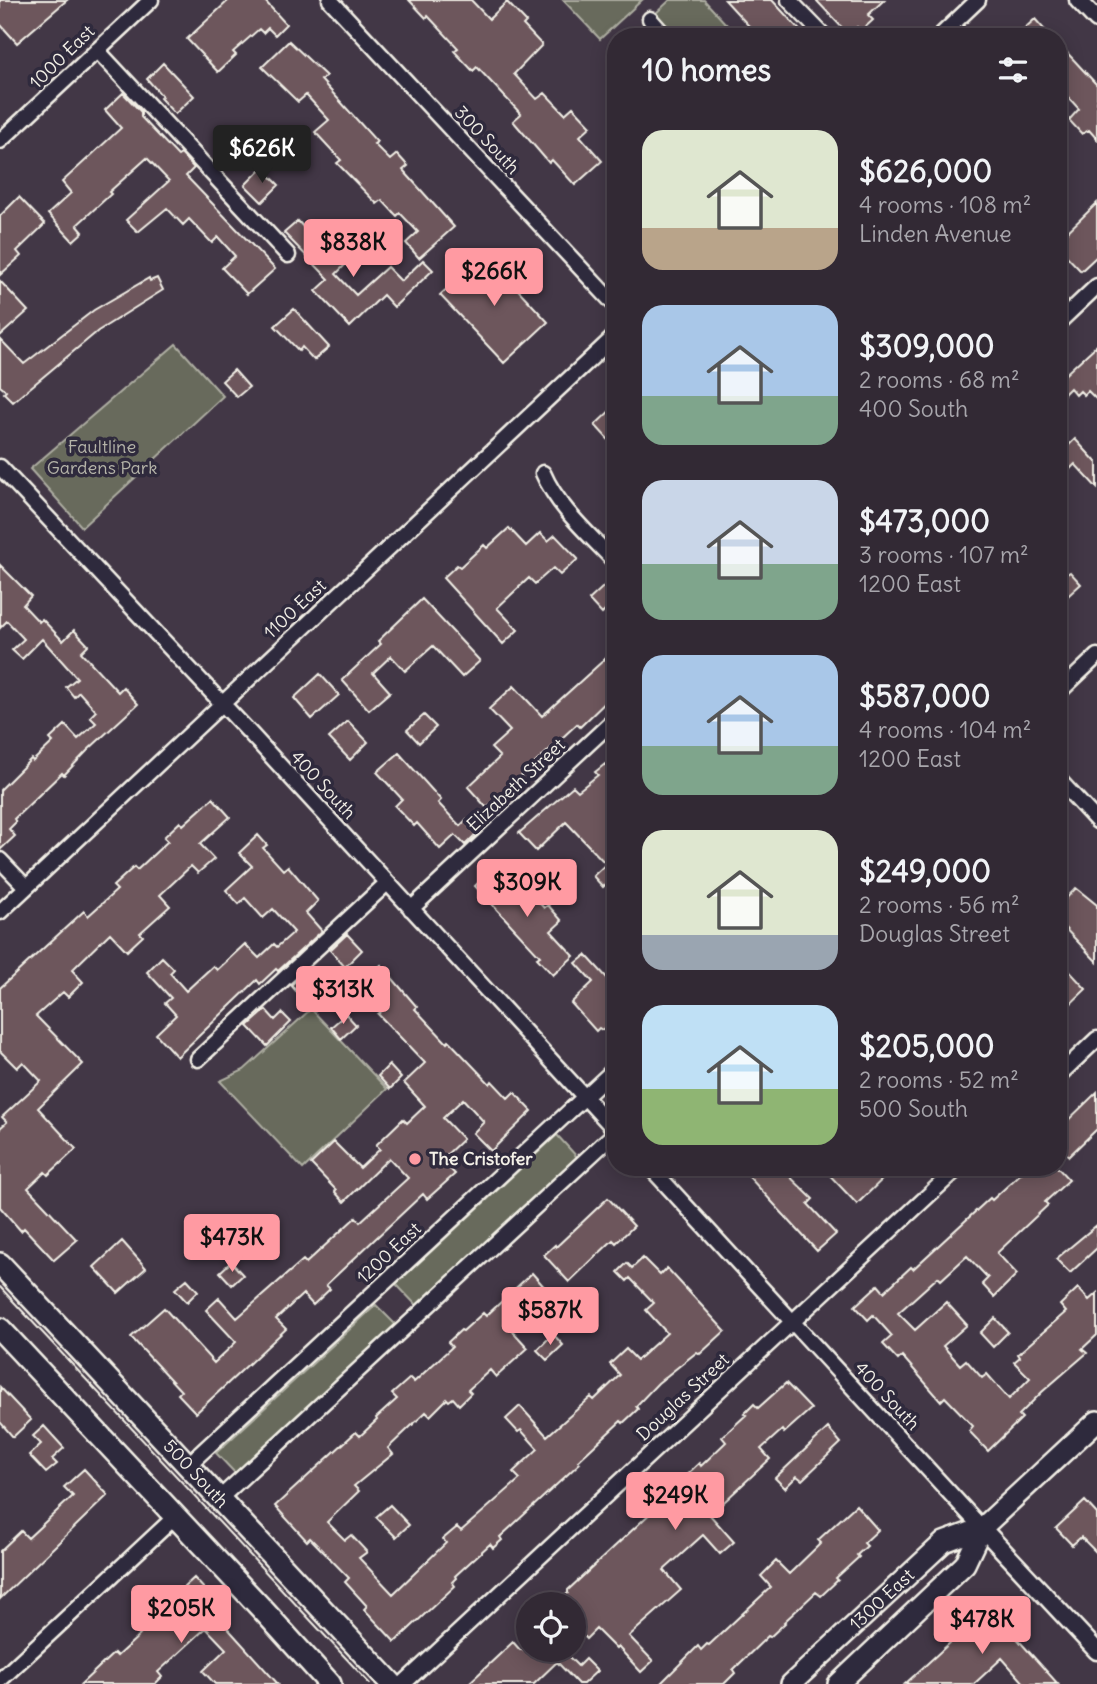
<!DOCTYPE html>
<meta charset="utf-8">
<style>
:root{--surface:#322934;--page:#3a313c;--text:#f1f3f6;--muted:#a8a6ac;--line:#4d454f;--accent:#ff9aa2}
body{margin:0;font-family:Delius,sans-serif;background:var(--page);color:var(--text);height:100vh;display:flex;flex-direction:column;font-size:26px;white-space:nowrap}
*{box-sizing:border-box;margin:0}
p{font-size:23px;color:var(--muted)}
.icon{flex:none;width:38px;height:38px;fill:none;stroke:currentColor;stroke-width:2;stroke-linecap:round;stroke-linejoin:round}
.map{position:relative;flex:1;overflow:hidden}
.side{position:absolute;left:607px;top:28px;width:460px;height:1148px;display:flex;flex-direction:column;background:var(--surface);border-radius:28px;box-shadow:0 4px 18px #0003,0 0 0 2px var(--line)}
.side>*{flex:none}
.controls{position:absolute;left:516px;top:1592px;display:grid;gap:14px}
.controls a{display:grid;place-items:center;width:70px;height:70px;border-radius:50%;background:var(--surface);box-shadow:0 4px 18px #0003,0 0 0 2px var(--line);font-size:35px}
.price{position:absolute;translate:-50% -60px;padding:0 16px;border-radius:7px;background:var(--accent);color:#111;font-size:23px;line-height:46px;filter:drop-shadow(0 2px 4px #0008)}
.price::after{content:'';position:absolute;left:50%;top:42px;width:21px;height:16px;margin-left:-10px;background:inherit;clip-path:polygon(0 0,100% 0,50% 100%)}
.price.active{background:#222;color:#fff}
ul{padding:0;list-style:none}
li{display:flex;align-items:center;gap:21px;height:175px;padding:0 35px}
li span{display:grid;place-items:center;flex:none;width:196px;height:140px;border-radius:21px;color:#555}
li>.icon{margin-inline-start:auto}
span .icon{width:84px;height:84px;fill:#fffc;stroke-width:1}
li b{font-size:30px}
h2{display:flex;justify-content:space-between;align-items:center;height:84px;padding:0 35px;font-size:30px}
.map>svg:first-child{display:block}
.green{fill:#676a5c;stroke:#aeaea2;stroke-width:2}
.building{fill:#6d565c;stroke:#f4f1e8;stroke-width:2}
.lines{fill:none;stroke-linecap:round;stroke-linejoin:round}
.minor-casing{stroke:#f4f1e8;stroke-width:19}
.tertiary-casing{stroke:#f4f1e8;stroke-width:21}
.secondary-casing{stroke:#f4f1e8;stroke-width:24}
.primary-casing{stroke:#f4f1e8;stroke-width:26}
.minor{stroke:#2f2a3d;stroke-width:14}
.tertiary{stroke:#2f2a3d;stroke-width:16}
.secondary{stroke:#2f2a3d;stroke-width:19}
.primary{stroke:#2f2a3d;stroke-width:21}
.tram{stroke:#f4f1e8;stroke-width:2}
.poi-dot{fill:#ff9aa2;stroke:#2f2a3d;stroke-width:2.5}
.labels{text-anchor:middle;stroke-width:7;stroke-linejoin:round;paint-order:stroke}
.street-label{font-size:18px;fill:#f4f1e8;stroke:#2f2a3d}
.park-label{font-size:18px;fill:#b5b4a9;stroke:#2f2a3d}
.poi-label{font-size:18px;font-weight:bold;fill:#f4f1e8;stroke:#2f2a3d;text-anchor:start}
</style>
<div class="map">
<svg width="1097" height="1684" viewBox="0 0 1097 1684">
<rect width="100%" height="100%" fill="#423746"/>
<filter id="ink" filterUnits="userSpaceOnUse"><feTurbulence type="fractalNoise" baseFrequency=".0143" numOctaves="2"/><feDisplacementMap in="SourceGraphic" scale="14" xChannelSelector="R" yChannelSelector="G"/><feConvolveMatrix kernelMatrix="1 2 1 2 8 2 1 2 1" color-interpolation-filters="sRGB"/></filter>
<g filter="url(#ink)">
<path class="green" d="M563,0H642L600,39Z
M670,0H704L738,37H676L655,14Z
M176,344L223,396L82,527L30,469Z
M311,1009L387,1089L303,1169L220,1081L244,1070Z
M557,1135L578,1158L417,1306L396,1284Z
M376,1305L397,1326L237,1475L216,1453Z"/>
<path class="building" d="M0,0H67L17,43L0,24Z
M229,0H264L286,24L275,35L268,28L263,33L259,29L233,52L236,55L218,72L187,39Z
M409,0H471L489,19L507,2L526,22L523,25L542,45L514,74L537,99L545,93L565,114L573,107L591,126L580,136L602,161L575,185L552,160L549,163L513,121L521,114L477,67L473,71L454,51L458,48L428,16L426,18Z
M725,0H772L806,37H759Z
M816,0H884L868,15L873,20L861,31L857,27L849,35Z
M1035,19L1051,37H1015Z
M289,41L326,76L321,80L377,142L374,144L390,160L397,154L408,166L403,170L454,227L419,258L406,243L418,232L400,213L397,216L382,200L377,204L337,163L341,160L315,132L329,120L306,95L298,102L262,67Z
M1059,44L1097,85V139L1089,130L1082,134L1069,120L1079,109L1059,87Z
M163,63L194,96L175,114L160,98L162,96L147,79Z
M123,93L141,112V117L178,156L181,154L194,168L186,176L275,269L247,294L222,268L235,256L218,237L212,243L189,219L183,225L167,208L138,232L126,220L169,181L147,158L109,192L111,194L77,225L83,232L73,241L48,214L71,193L62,182L121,128L105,110Z
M262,168L279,185L262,202L245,185Z
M19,197L45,224L17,251L21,256L0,275V216Z
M1097,203V256L1081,271L1059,248V240Z
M298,221L324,251L332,243L349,261L336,274L356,295L387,267L401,281L423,260L433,270L394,307L383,295L350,327L316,291L329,279L284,233Z
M376,229L387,241L373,254L362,242Z
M485,254L548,322L504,363L440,295Z
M149,278L150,281L157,278L163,290L98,331L13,402L4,393L6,391L0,386V339L24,364L94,310Z
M0,281L28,311L0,336Z
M294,309L329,347L314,360L302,347L299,351L275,326Z
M1097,345V400L1088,391L1084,395L1080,391L1076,395L1070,388L1059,399V380Z
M234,370L249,387L237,397L222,381Z
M616,405V448L595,425Z
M1075,439L1097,463V488L1075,464L1059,480V455Z
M509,528L526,546L540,533L548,541L555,535L578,559L560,575L553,568L535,584L529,578L497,608L518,630L503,644L443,578L457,565L460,567L484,545L487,548Z
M0,565L31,596L23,605L39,622L42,619L63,641L74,630L88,645L81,652L118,692L123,687L138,704L88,750L64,775L62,773L14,819L16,822L9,829L15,836L0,850V790L31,759L33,761L53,742L50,739L65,725L78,739L96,723L90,717L96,711L79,692L74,697L66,687L77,678L42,639L22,659L12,650L24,639L7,621L0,628Z
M1059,566L1067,574L1070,572L1081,584L1059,604Z
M616,575V600L602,614L589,600Z
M422,599L480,661L462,677L433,646L405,671L391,656L373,673L390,692L369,710L342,680L381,644L378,641Z
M616,649V692L580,727L577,724L487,808L468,787L500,757L491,748L510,731L489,709L514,686L542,716Z
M320,674L339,695L312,719L294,698Z
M424,715L436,727L419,743L407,730Z
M348,721L368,742L350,760L329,738Z
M399,753L441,800L438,803L460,826L467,819L478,832L465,845L455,835L440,849L417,823L414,826L395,806L402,799L377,772Z
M605,764L616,776V875L603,887L593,876L606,864L566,822L536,851L519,833L573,786L578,791L598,775L595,772Z
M213,798L230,817L200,844L214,859L198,873L191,866L160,895L170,906L140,933L143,936L127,951L110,933L72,970L83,982L68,997L63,992L36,1016L83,1064L38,1108L76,1149L48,1175L45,1172L28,1188L77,1240L54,1260L24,1228L21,1231L0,1207V1128L7,1122L2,1117L41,1081L23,1062L17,1068L0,1051V988L84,911L88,916L117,890L113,886L134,867L137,870L168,841L164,837L180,822L183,825Z
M258,835L267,845L263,848L283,870L288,866L318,901L306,913L322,931L278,971L276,969L260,984L257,980L177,1057L156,1034L176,1015L165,1003L171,998L147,972L162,957L174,969L170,973L186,991L213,966L217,970L245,944L259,958L274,944L277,947L294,932L273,909L263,918L245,898L239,904L226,890L252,866L239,853Z
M494,867L519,894L525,888L544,908L548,905L562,921L551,931L574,956L553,975L537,958L540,956L475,886Z
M1076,888L1097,905V962L1059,922V906Z
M347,934L362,950L345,967L330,950Z
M586,955L608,979L616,971V1017L602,1030L599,1028L596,1031L571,1003L593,982L576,963Z
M1059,960L1086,989L1059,1015Z
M381,965L417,1007L415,1009L447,1043L449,1041L490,1084L492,1081L508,1098L514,1092L532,1111L491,1151L473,1133L484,1122L463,1099L443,1118L463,1139L441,1160L455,1174L427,1199L423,1194L326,1285L330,1289L313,1305L303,1294L276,1319L286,1329L196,1413L178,1394L181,1391L131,1337L164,1308L214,1363L236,1342L206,1310L219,1298L237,1318L303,1260L306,1263L356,1217L360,1222L408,1178L389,1158L344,1202L335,1192L336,1190L311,1164L334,1142L360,1168L380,1149L376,1145L403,1119L407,1123L425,1106L404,1083L425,1063L378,1014L383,1010L360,985Z
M307,971L324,990L308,1005L291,985Z
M266,1010L275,1020L282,1013L291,1022L267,1046L248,1026Z
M346,1014L356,1025L341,1039L331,1027Z
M389,1065L401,1078L390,1089L378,1076Z
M1097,1092V1129L1069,1156L1059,1146V1129Z
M740,1167H780L813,1199L808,1204L836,1234L817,1251Z
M822,1167H895L857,1204Z
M1028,1167H1057L1069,1180L1045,1202L1048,1205L997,1253L1017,1274L994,1297L982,1284L988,1278L967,1256L941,1280L938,1277L898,1313L915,1330L946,1302L967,1325L943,1346L960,1365L966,1360L982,1378L987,1374L1009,1399L1030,1378L1014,1362L1020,1357L1018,1354L1066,1312L1060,1305L1078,1288L1089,1300L1097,1293V1335L1082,1349L1087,1353L1042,1392L1019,1415L1022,1418L988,1451L969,1431L973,1426L945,1397L941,1401L902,1356L898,1360L883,1344L892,1336L873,1315L868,1320L855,1306L878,1285L884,1292L911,1267L913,1269L990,1198L992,1200Z
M608,1198L634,1226L616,1243L613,1240L569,1282L544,1255L555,1245L556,1247Z
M1097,1225V1248L1070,1273L1056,1259Z
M122,1241L146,1268L118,1293L94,1267Z
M643,1258L660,1275L667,1268L725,1331L700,1354L697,1352L658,1383L636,1406L638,1409L623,1423L621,1421L578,1461L580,1463L500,1537L502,1540L493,1548L490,1544L455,1576L456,1578L452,1582L455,1586L395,1642L364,1609L367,1606L345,1582L349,1578L310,1538L307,1541L275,1506L356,1432L360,1436L377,1420L376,1418L397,1399L392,1394L410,1378L414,1382L452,1347L448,1342L461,1330L463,1331L483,1313L486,1316L532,1273L547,1290L508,1326L528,1348L496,1377L490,1370L468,1390L471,1393L459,1405L453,1398L449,1401L447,1399L430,1416L426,1412L388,1448L393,1454L354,1486L359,1491L327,1522L345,1540L351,1535L367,1552L359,1558L393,1594L446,1543L443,1539L457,1527L461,1531L520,1479L513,1472L538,1449L521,1430L518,1432L506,1419L520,1406L547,1436L591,1397L594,1400L620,1375L610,1364L626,1349L637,1360L667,1333L646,1310L654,1303L630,1278L627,1281L618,1272L627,1263L632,1268Z
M231,1262L243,1275L232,1285L220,1272Z
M187,1279L198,1291L187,1302L175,1289Z
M995,1318L1008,1332L993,1347L980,1333Z
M553,1334L563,1345L547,1360L537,1350Z
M786,1383L811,1409L784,1433L782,1430L761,1449L770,1459L710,1515L734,1542L720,1554L703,1535L664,1570L681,1590L629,1636L653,1661L641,1672L618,1647L616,1649L596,1629L586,1639L574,1626V1605H555L568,1593V1590L685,1481L682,1479L699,1463L701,1466L726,1442L722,1437L746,1415L744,1414L754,1404L758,1408Z
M0,1387L31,1420L13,1437L0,1422Z
M44,1426L64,1448L52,1459L57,1464L46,1473L29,1455L41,1444L33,1436Z
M828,1428L841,1443L802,1480L797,1476L785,1488L775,1478Z
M84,1469L108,1495L0,1599V1551L21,1531L28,1538L73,1496L64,1487Z
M1085,1501L1097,1514V1553L1081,1537L1072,1545L1056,1528Z
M390,1505L409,1525L396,1537L376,1517Z
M856,1505L878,1530L864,1543L867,1546L857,1555L859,1557L836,1578L838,1580L821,1596L816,1592L784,1622L785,1623L770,1637L768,1636L733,1670L735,1673L724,1684H660L698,1646L701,1650L707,1644L709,1645L771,1587L761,1576L776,1561L789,1574L821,1543L818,1540Z
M194,1578L221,1607L214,1613L278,1684H215L203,1671L226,1649L206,1628L158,1672L162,1677L155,1684H81L114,1653L117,1656L140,1635L136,1631Z
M988,1608L990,1611L993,1608L1012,1629V1633L1058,1684H1025L1002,1658L974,1684H905Z
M513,1642L520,1650H570L566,1654L578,1666L585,1659L597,1671L583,1684H578L557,1662L534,1684H468Z"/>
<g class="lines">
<defs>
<path id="minor" d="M330,0L616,306
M789,0L825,37
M650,19L666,37
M939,37L978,0
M97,50L288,255
M0,141L151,0
M1059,322L1097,286
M0,467L249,732L616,1131
M543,473C558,508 590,535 616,563
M1059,692L1097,656
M1059,780L1097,821
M0,860L26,887
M411,909L616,718
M0,912L616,335
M198,1059L387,883
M1059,1075L1097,1039
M650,1167L982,1528
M188,1465L616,1068
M219,1499L616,1132
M0,1680L176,1516
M403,1684L959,1167"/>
<path id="tertiary" d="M1078,0L1097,20
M982,1528L1097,1651"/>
<g id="secondary">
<path id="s1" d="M791,1684L944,1542L982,1528"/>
<path d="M838,1684L965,1564L982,1528L1097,1421"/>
</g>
<g id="primary">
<path id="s2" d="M0,1264L392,1684"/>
<path d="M0,1329L263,1610L330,1684"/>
</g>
</defs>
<use href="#minor" class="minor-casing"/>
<use href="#tertiary" class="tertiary-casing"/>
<use href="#secondary" class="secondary-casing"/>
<use href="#primary" class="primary-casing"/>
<use href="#minor" class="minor"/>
<use href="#tertiary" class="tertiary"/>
<use href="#secondary" class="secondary"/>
<use href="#primary" class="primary"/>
<path class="tram" d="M0,1287L370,1684"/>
</g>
</g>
<circle class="poi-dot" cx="415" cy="1159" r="7"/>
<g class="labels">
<g class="street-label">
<text transform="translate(62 57) rotate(-44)" y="6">1000 East</text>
<text transform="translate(487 140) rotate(47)" y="6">300 South</text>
<text transform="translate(295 609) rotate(-43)" y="6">1100 East</text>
<text transform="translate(323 785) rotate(47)" y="6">400 South</text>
<text transform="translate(516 785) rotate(-43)" y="6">Elizabeth Street</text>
<text transform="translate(389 1253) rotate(-43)" y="6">1200 East</text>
<text transform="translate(887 1396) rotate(47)" y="6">400 South</text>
<text transform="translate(683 1397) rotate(-43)" y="6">Douglas Street</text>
<text dy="6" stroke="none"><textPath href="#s2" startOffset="287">500 South</textPath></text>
<text dy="6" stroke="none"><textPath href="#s1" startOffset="124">1300 East</textPath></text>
</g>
<g class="park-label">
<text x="102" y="453">Faultline<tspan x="102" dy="21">Gardens Park</tspan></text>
</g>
<g class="poi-label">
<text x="429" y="1165">The Cristofer</text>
</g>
</g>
</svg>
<div class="controls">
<a><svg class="icon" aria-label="locate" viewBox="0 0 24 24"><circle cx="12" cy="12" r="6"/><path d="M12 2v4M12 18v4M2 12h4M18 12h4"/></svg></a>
</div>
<b class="price active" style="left:262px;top:185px">$626K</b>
<b class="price" style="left:353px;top:279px">$838K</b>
<b class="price" style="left:494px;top:308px">$266K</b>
<b class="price" style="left:527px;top:919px">$309K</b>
<b class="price" style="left:343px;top:1026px">$313K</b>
<b class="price" style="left:232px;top:1274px">$473K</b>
<b class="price" style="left:550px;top:1347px">$587K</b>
<b class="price" style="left:675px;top:1532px">$249K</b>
<b class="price" style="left:181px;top:1645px">$205K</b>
<b class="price" style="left:982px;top:1656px">$478K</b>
<section class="side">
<h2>10 homes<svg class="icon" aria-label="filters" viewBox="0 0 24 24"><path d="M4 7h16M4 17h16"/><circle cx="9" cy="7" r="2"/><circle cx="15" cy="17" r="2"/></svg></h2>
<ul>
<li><span style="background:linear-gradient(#dfe7d0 70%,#b9a48a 0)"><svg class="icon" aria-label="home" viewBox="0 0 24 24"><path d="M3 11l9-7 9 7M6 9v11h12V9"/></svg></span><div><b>$626,000</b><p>4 rooms · 108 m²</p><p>Linden Avenue</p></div></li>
<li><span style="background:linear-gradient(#a9c7e8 65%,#7fa58c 0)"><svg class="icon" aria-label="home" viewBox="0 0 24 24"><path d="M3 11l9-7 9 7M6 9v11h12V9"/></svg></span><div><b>$309,000</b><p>2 rooms · 68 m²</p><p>400 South</p></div></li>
<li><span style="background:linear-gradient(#c9d6e8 60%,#7fa58c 0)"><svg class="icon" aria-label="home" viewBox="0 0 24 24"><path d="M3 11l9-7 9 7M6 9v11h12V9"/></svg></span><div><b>$473,000</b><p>3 rooms · 107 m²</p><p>1200 East</p></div></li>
<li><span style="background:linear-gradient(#a9c7e8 65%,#7fa58c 0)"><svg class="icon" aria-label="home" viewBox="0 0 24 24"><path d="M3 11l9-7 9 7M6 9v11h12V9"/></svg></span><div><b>$587,000</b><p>4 rooms · 104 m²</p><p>1200 East</p></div></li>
<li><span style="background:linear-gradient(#dfe7d0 75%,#9aa5b1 0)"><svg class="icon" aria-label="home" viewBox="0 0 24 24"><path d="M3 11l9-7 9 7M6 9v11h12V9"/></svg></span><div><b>$249,000</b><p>2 rooms · 56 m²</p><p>Douglas Street</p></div></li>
<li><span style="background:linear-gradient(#bfe0f5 60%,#8fb573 0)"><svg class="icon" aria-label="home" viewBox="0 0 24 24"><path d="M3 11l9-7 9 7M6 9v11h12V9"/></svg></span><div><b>$205,000</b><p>2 rooms · 52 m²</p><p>500 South</p></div></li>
</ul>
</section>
</div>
